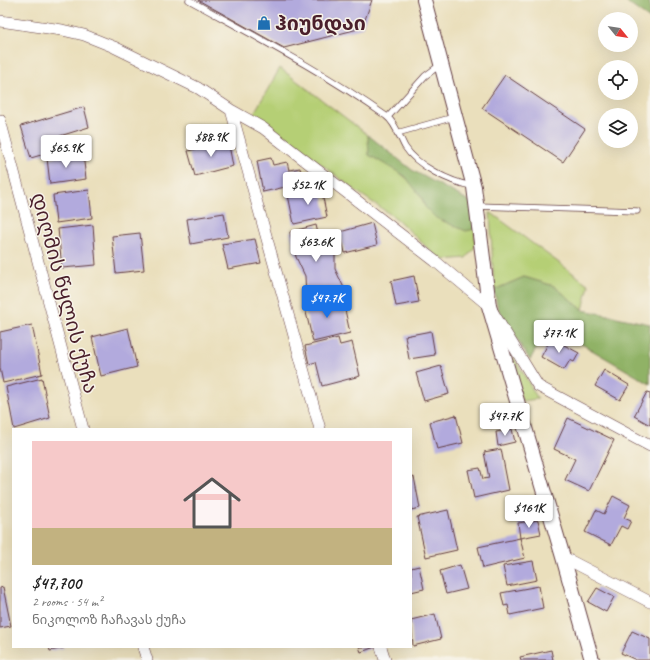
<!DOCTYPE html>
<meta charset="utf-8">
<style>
:root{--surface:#fff;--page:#f6f6f6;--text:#222;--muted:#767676;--accent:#1a73e8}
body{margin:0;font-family:Caveat,"Noto Sans Georgian",sans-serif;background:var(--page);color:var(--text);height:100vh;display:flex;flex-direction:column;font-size:15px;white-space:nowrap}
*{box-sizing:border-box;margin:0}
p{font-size:13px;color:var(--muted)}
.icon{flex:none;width:22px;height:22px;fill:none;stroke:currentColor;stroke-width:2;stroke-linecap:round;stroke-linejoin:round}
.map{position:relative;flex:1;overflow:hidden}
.details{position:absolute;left:12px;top:428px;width:400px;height:220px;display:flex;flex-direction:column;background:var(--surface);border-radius:0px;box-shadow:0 4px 16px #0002}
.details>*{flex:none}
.needle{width:26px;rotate:120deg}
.controls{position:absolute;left:598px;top:12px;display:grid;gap:8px}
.controls a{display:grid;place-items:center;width:40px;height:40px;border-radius:50%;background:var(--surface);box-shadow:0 4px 16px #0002;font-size:20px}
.price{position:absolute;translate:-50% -34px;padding:0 9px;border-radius:4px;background:#fff;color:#222;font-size:13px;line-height:26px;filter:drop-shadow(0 1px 2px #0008)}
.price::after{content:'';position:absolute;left:50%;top:24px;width:12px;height:9px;margin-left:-6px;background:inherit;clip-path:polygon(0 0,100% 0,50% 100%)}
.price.active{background:var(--accent);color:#fff}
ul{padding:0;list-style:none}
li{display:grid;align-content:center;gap:8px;height:212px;padding:0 20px}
li span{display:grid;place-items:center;height:124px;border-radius:0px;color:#555}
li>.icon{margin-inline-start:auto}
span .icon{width:72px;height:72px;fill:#fffc;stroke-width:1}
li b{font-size:17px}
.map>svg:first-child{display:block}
.green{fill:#b5cf74;stroke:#807750}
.forest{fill:#90b266;stroke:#6d6848}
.building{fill:#b2aadd}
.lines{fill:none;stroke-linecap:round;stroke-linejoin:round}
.service-casing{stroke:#623c41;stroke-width:7}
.minor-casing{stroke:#623c41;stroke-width:12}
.tertiary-casing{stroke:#623c41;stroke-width:16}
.service{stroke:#fff;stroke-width:5.5}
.minor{stroke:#fff;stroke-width:11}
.tertiary{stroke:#fff;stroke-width:14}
.labels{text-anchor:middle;stroke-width:3;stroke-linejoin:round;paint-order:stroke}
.poi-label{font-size:20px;font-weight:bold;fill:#4a1f2b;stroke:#f7f3e8;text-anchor:start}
.street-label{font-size:20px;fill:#4a1f2b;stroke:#f7f3e8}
</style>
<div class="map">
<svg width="650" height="660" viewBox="0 0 650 660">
<rect width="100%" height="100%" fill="#f7f3e8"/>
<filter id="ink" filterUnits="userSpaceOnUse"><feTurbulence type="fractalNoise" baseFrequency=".025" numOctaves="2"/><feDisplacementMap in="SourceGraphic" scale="8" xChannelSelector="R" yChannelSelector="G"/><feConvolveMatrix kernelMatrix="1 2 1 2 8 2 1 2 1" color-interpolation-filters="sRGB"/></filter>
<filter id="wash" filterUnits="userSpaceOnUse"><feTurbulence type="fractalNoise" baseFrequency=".012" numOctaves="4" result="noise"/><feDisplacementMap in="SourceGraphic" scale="16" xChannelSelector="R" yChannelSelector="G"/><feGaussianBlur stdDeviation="0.9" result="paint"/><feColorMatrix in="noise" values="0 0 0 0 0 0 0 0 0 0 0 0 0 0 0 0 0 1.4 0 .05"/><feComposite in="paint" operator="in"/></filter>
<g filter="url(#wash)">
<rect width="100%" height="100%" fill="#eadfbc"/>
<path class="green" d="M280,68L368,135L369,155C394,169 416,178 425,207L475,229V247L466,258L444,260L437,257L397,219L359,193L254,113Z
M490,212L589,285L583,310L554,286L524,277L494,290Z
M504,340L538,399L522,401Z"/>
<path class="forest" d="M623,0H646L650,3V19Z
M368,135L412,170L473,203L475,229L466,231L436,218L425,207L422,198L405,176L369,155Z
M524,277L554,286L583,310L650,324V384L549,325L530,360L498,309L494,290Z"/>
<g id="blocks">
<path class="building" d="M198,0H372L362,28L284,48Z
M505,75L585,129L563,162L482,108Z
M84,107L89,127L60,136L64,148L31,158L21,126Z
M228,140L233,166L195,176L188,151Z
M83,154L86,179L50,184L47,158Z
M271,158L273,165L287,162L289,170L300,168L303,183L263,192L257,161Z
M321,188L327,217L294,224L288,195Z
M89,190L92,218L56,223L53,195Z
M224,213L228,237L191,244L187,219Z
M372,223L377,245L345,253L340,232Z
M93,225L96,265L62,268L58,229Z
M316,225L322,251L335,248V269L345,290L306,299L305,276L296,257L290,232Z
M140,233L144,270L116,273L112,236Z
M255,239L261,263L228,269L222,244Z
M414,276L419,302L396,306L391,281Z
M342,296L350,333L313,342L304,304Z
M32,325L42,374L3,383L0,368V332Z
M128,328L137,367L101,376L92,337Z
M431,331L435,355L409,359L405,336Z
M338,338L340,345L352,342L360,376L322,386L316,362L309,364L305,346Z
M551,338L579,353L574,362L570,360L564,370L541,357Z
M441,366L449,394L424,401L416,373Z
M604,370L629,385L620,400L595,386Z
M42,378L50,418L14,429L6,387Z
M647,392L650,393V425L634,416Z
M456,415L463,443L437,449L430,422Z
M568,418L614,440L589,491L565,480L575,459L554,449Z
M512,429L515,442L498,446L496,432Z
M501,449L509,490L474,498L468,470L480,468L483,479L489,478L484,452Z
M414,477L420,508L411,510V478Z
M613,496L630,505L624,518L631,521L627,529L621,526L611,545L585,532L596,510L604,514Z
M448,510L457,550L426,557L417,517Z
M538,520L541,534L520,538L518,523Z
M520,538L525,558L483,568L478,547Z
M533,561L537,580L507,586L503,566Z
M460,565L467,589L446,594L440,571Z
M419,566L424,589L411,592V568Z
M539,586L543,608L510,615L508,605L504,606L501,593Z
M3,587L11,626L0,628V588Z
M597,588L614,597L606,612L588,602Z
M435,614L441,639L413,646L411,620Z
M632,631L650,639V660H636L621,653Z
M49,647H64V648L50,651Z
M359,647H375L361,652Z
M551,650L553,660H521L520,657Z"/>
</g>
</g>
<g filter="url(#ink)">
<use href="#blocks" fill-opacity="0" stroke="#623c41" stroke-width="1"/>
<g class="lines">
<defs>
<path id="service" d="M189,0C256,37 324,72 386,116C395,122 400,138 405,147C417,166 450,182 472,186
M388,117L425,76L440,65
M397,133L454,117
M478,206L637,211"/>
<path id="minor" d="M0,21L62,30L84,35L114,47L198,88L231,110L263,128L435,261L489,306L538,386L650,446
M231,110L320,429
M0,120L83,429
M563,557L650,602
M143,647L147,660
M381,647L385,660"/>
<path id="tertiary" d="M424,0L474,187L489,306L563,557L592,660"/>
</defs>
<use href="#service" class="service-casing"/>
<use href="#minor" class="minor-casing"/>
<use href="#tertiary" class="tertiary-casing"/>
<use href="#service" class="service"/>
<use href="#minor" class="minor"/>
<use href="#tertiary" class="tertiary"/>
</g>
</g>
<defs>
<symbol id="shop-bare" viewBox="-9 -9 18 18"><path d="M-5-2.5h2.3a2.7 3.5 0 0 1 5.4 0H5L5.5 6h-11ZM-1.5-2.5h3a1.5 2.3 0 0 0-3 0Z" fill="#1f6fb2" stroke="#f7f3e8" stroke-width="2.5" paint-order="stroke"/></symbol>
</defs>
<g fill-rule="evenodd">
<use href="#shop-bare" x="254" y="13" width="20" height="20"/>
</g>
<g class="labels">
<g class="poi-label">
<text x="275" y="30">ჰიუნდაი</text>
</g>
<g class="street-label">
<text transform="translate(65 293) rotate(75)" y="7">დიღმის წყლის ქუჩა</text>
</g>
</g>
</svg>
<div class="controls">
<a><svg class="needle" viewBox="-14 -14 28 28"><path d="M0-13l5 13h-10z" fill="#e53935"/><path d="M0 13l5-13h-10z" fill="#767676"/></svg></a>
<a><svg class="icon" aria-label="locate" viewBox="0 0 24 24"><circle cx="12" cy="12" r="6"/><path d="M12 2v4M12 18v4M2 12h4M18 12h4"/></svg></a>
<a><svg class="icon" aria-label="layers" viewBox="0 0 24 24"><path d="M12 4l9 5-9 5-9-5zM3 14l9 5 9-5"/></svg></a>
</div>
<b class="price" style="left:211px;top:158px">$88.9K</b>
<b class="price" style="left:66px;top:169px">$65.9K</b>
<b class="price" style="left:308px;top:206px">$52.1K</b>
<b class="price" style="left:316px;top:263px">$63.6K</b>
<b class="price active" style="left:327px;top:319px">$47.7K</b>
<b class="price" style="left:559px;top:354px">$77.1K</b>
<b class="price" style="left:505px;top:437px">$47.7K</b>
<b class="price" style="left:529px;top:529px">$161K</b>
<section class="details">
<ul>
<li><span style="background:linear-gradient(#f6c9c9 70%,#c2b280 0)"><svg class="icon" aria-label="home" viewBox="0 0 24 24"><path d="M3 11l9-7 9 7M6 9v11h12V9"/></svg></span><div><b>$47,700</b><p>2 rooms · 54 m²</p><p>ნიკოლოზ ჩაჩავას ქუჩა</p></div></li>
</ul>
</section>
</div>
